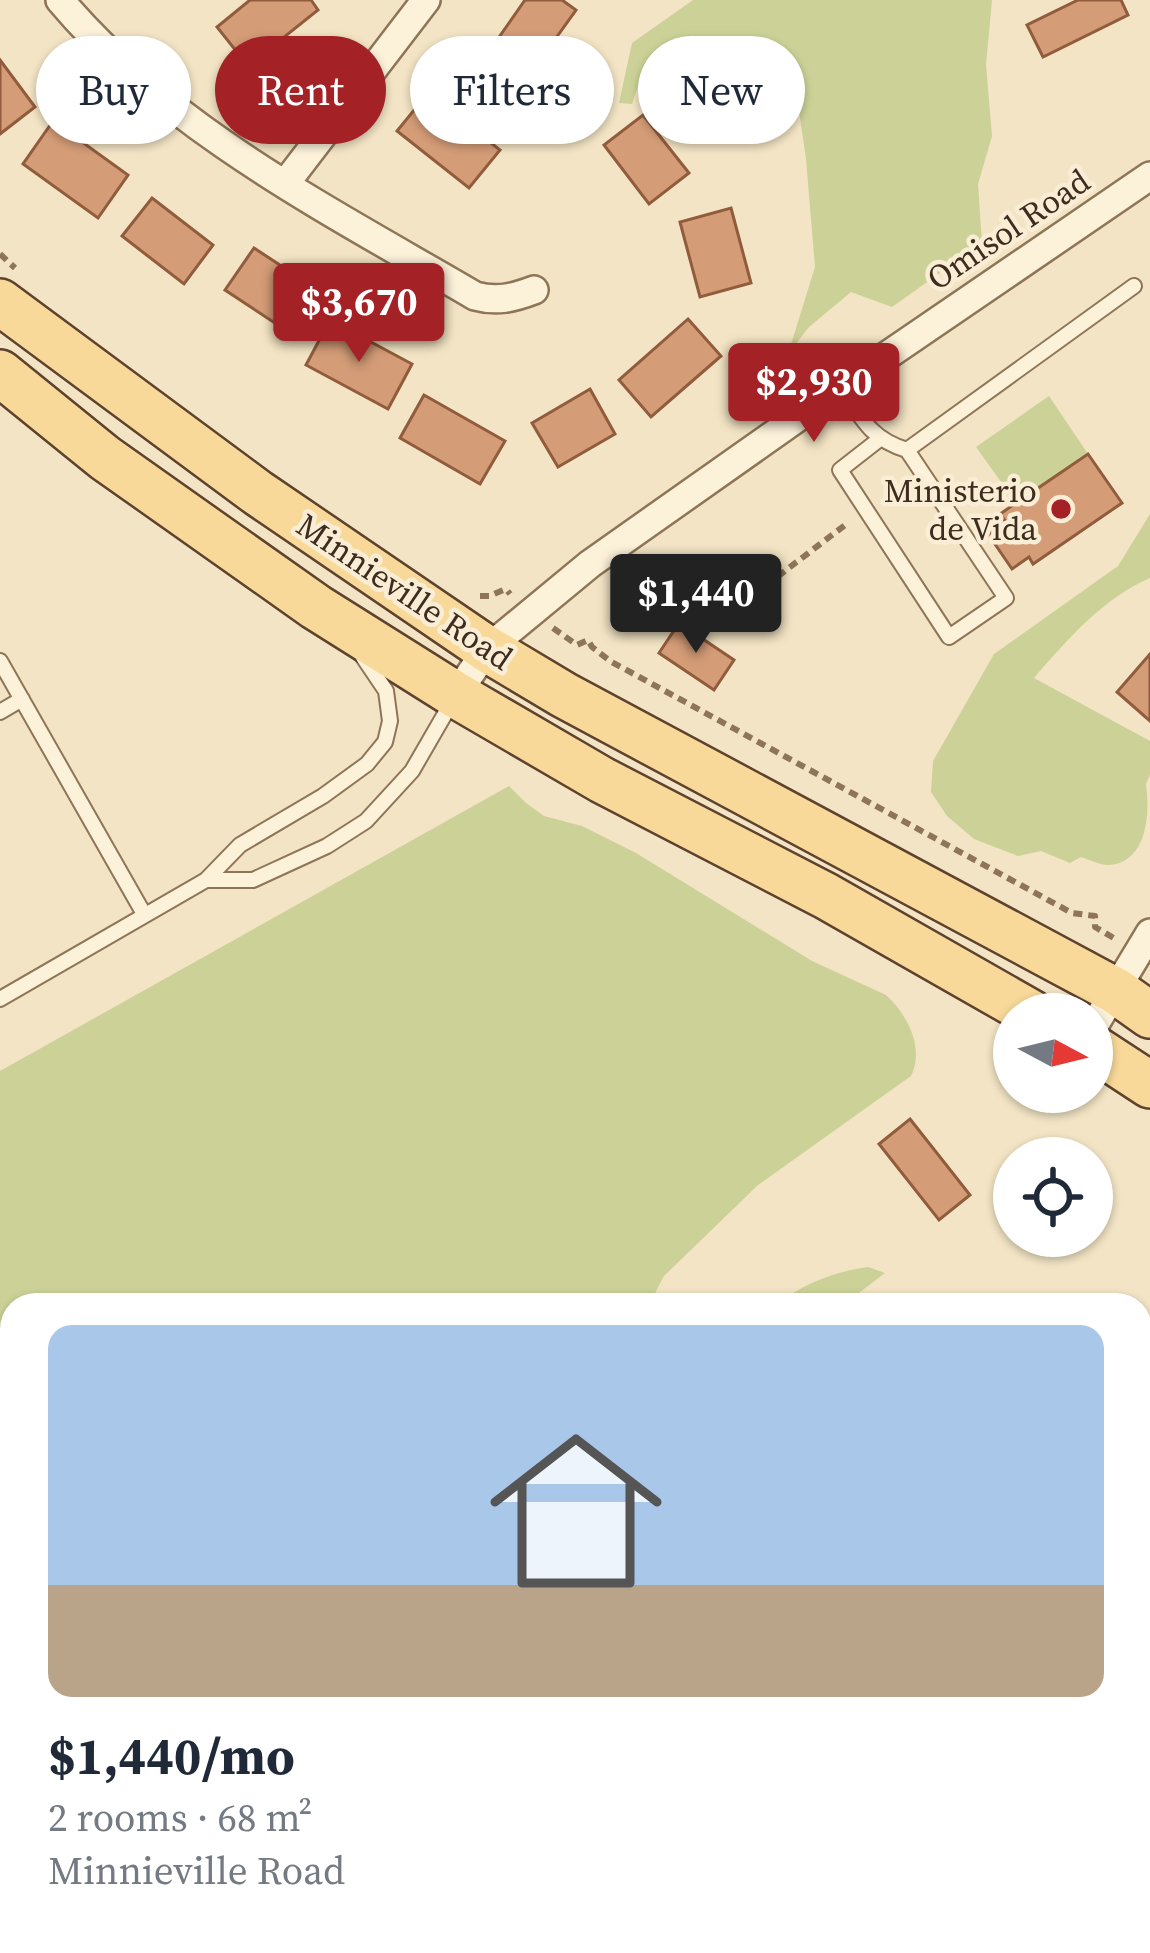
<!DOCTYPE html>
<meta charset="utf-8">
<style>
:root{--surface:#fff;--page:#f2f2f3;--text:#1f2937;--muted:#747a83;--accent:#a42225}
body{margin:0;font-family:"Source Serif 4",serif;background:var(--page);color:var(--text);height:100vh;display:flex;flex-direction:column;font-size:45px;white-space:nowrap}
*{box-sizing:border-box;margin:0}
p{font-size:39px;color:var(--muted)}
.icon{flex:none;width:66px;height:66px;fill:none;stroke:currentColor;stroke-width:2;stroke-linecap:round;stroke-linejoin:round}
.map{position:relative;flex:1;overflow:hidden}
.sheet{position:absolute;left:0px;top:1293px;width:1152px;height:660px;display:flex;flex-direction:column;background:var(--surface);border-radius:36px 36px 0 0;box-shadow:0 3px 9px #0004}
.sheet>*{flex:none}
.hud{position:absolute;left:36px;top:36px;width:1080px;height:108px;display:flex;gap:24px}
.needle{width:78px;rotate:97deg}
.fabs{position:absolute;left:993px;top:993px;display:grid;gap:24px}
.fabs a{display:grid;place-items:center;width:120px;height:120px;border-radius:50%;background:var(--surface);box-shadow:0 3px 9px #0004;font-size:60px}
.price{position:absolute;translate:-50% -102px;padding:0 27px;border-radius:12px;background:var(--accent);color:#fff;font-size:39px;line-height:78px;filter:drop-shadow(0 3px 6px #0008)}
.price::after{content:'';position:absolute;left:50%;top:72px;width:36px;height:27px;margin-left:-18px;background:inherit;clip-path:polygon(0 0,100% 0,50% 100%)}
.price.on{background:#222;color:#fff}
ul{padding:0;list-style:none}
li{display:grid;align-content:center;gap:24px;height:636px;padding:0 48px}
li span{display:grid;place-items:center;height:372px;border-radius:24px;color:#555}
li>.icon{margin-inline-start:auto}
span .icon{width:216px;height:216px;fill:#fffc;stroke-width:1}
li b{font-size:51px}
.tag{padding:0 42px;border-radius:54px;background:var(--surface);box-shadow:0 3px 9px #0004;font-size:42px;line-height:108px}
.tag.on{background:var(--accent);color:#fff}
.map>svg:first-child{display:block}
.green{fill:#ccd297}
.building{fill:#d49c77;stroke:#915c3c;stroke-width:3}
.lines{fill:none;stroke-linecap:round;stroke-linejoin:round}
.lane-casing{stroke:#8f7558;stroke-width:18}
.street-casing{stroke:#8f7558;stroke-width:32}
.primary-casing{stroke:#5d422d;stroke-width:50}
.path{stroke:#8f7558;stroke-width:6;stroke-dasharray:9 6;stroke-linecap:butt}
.lane{stroke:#fcf1d9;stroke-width:14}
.street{stroke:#fcf1d9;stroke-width:27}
.primary{stroke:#f8d999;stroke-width:45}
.poi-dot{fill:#a42225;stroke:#f9eed5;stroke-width:4.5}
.labels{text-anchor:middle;stroke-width:9;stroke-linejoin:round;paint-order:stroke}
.street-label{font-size:33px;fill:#3e2d1e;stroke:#f9eed5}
.poi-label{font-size:33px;fill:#3e2d1e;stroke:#f9eed5;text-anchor:end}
</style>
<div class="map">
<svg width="1150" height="1953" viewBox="0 0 1150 1953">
<rect width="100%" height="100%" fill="#f2e4c4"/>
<path class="green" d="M693,0H992L986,65L992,136L978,184L982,243L892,307L851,292L809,327L788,354L815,267L806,159L799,111L739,74L659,64L645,65L632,104L619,103L632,43Z
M1049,396L1088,454L1016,503L976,447Z
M1150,514V578C1103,598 1067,640 1034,678L1150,741V775L1146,784C1150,812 1148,861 1110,865C1102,866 1090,860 1081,857L1070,863L1041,851L1018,856L974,839L947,816L931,792L933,761L994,654L1118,566Z
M509,786L526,803L544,816L582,826L636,853L812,961L886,995C907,1014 925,1048 911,1076L758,1185L664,1276L656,1291L653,1305H12V1934L0,1943V1071Z
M868,1267L885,1273L843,1305H774C807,1283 829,1273 868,1267Z"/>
<path class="building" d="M250,0H311L318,10L248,66L217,27Z
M525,0H562L576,10L533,70L495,43Z
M1078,0H1121L1128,15L1043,57L1027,25Z
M0,60L35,107L0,134Z
M428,93L500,150L469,188L397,131Z
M643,115L689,173L649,204L604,145Z
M53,121L128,175L98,218L23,164Z
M152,198L213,245L184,284L122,236Z
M731,208L751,283L700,297L680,222Z
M254,248L318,290L290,333L225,290Z
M688,319L721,356L651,417L619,380Z
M330,320L412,364L388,409L306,365Z
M590,389L615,434L558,467L532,423Z
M424,395L505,441L480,484L400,438Z
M1088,454L1122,503L1033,564L1029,557L1012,569L988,534L1006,522L1000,514Z
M679,623L734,660L714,690L659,653Z
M1150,654V721L1117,692Z
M910,1119L970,1195L939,1220L879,1144Z"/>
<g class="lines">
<defs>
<path id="lane" d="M841,387C861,417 870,439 907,450L1006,598L949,637L840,470L881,438
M907,450L1134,286
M0,661L144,914
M0,712L22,699
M206,880H253L327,846L366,821L412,771L453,700
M0,999L206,880L240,845L323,796L367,764L385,742L390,721L386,691L363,657"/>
<path id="street" d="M60,0C168,129 332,212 475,296C497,302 513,298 534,290
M285,184L426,0
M456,695L487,649L590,564L841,387L1150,176
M1092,1029L1150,933"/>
<path id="primary" d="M0,302L258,493L487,649L564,695L1116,991L1150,1015
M0,373L105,458L316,607L456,695L602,780L826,896L1033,1014
M1092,1047L1150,1085"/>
</defs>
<use href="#lane" class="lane-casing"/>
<use href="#street" class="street-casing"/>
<use href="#primary" class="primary-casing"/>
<path class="path" d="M0,254L15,268
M480,596H489L506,589L510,594
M730,613L849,522
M553,628L577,645L588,640L592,647L610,661L1072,913L1095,916V927L1117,940"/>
<use href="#lane" class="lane"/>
<use href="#street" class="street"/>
<use href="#primary" class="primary"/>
</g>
<circle class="poi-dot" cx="1061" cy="509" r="12"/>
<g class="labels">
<g class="street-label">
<text transform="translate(1008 229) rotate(-34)" y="12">Omisol Road</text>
<text transform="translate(405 591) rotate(34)" y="12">Minnieville Road</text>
</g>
<g class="poi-label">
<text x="1037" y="502">Ministerio<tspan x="1037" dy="38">de Vida</tspan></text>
</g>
</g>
</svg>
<div class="fabs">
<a><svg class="needle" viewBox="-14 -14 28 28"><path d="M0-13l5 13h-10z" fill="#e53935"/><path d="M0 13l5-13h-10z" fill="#747a83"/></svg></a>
<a><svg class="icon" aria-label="locate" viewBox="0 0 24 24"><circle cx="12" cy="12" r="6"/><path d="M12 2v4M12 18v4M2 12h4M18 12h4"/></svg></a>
</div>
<b class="price" style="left:359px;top:365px">$3,670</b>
<b class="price" style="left:814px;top:445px">$2,930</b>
<b class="price on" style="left:696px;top:656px">$1,440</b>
<div class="hud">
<a class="tag">Buy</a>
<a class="tag on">Rent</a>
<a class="tag">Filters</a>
<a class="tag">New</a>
</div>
<section class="sheet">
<ul>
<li><span style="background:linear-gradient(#a9c7e8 70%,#b9a48a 0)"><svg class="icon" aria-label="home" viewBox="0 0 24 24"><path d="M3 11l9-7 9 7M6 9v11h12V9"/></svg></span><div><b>$1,440/mo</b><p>2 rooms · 68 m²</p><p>Minnieville Road</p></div></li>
</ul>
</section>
</div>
